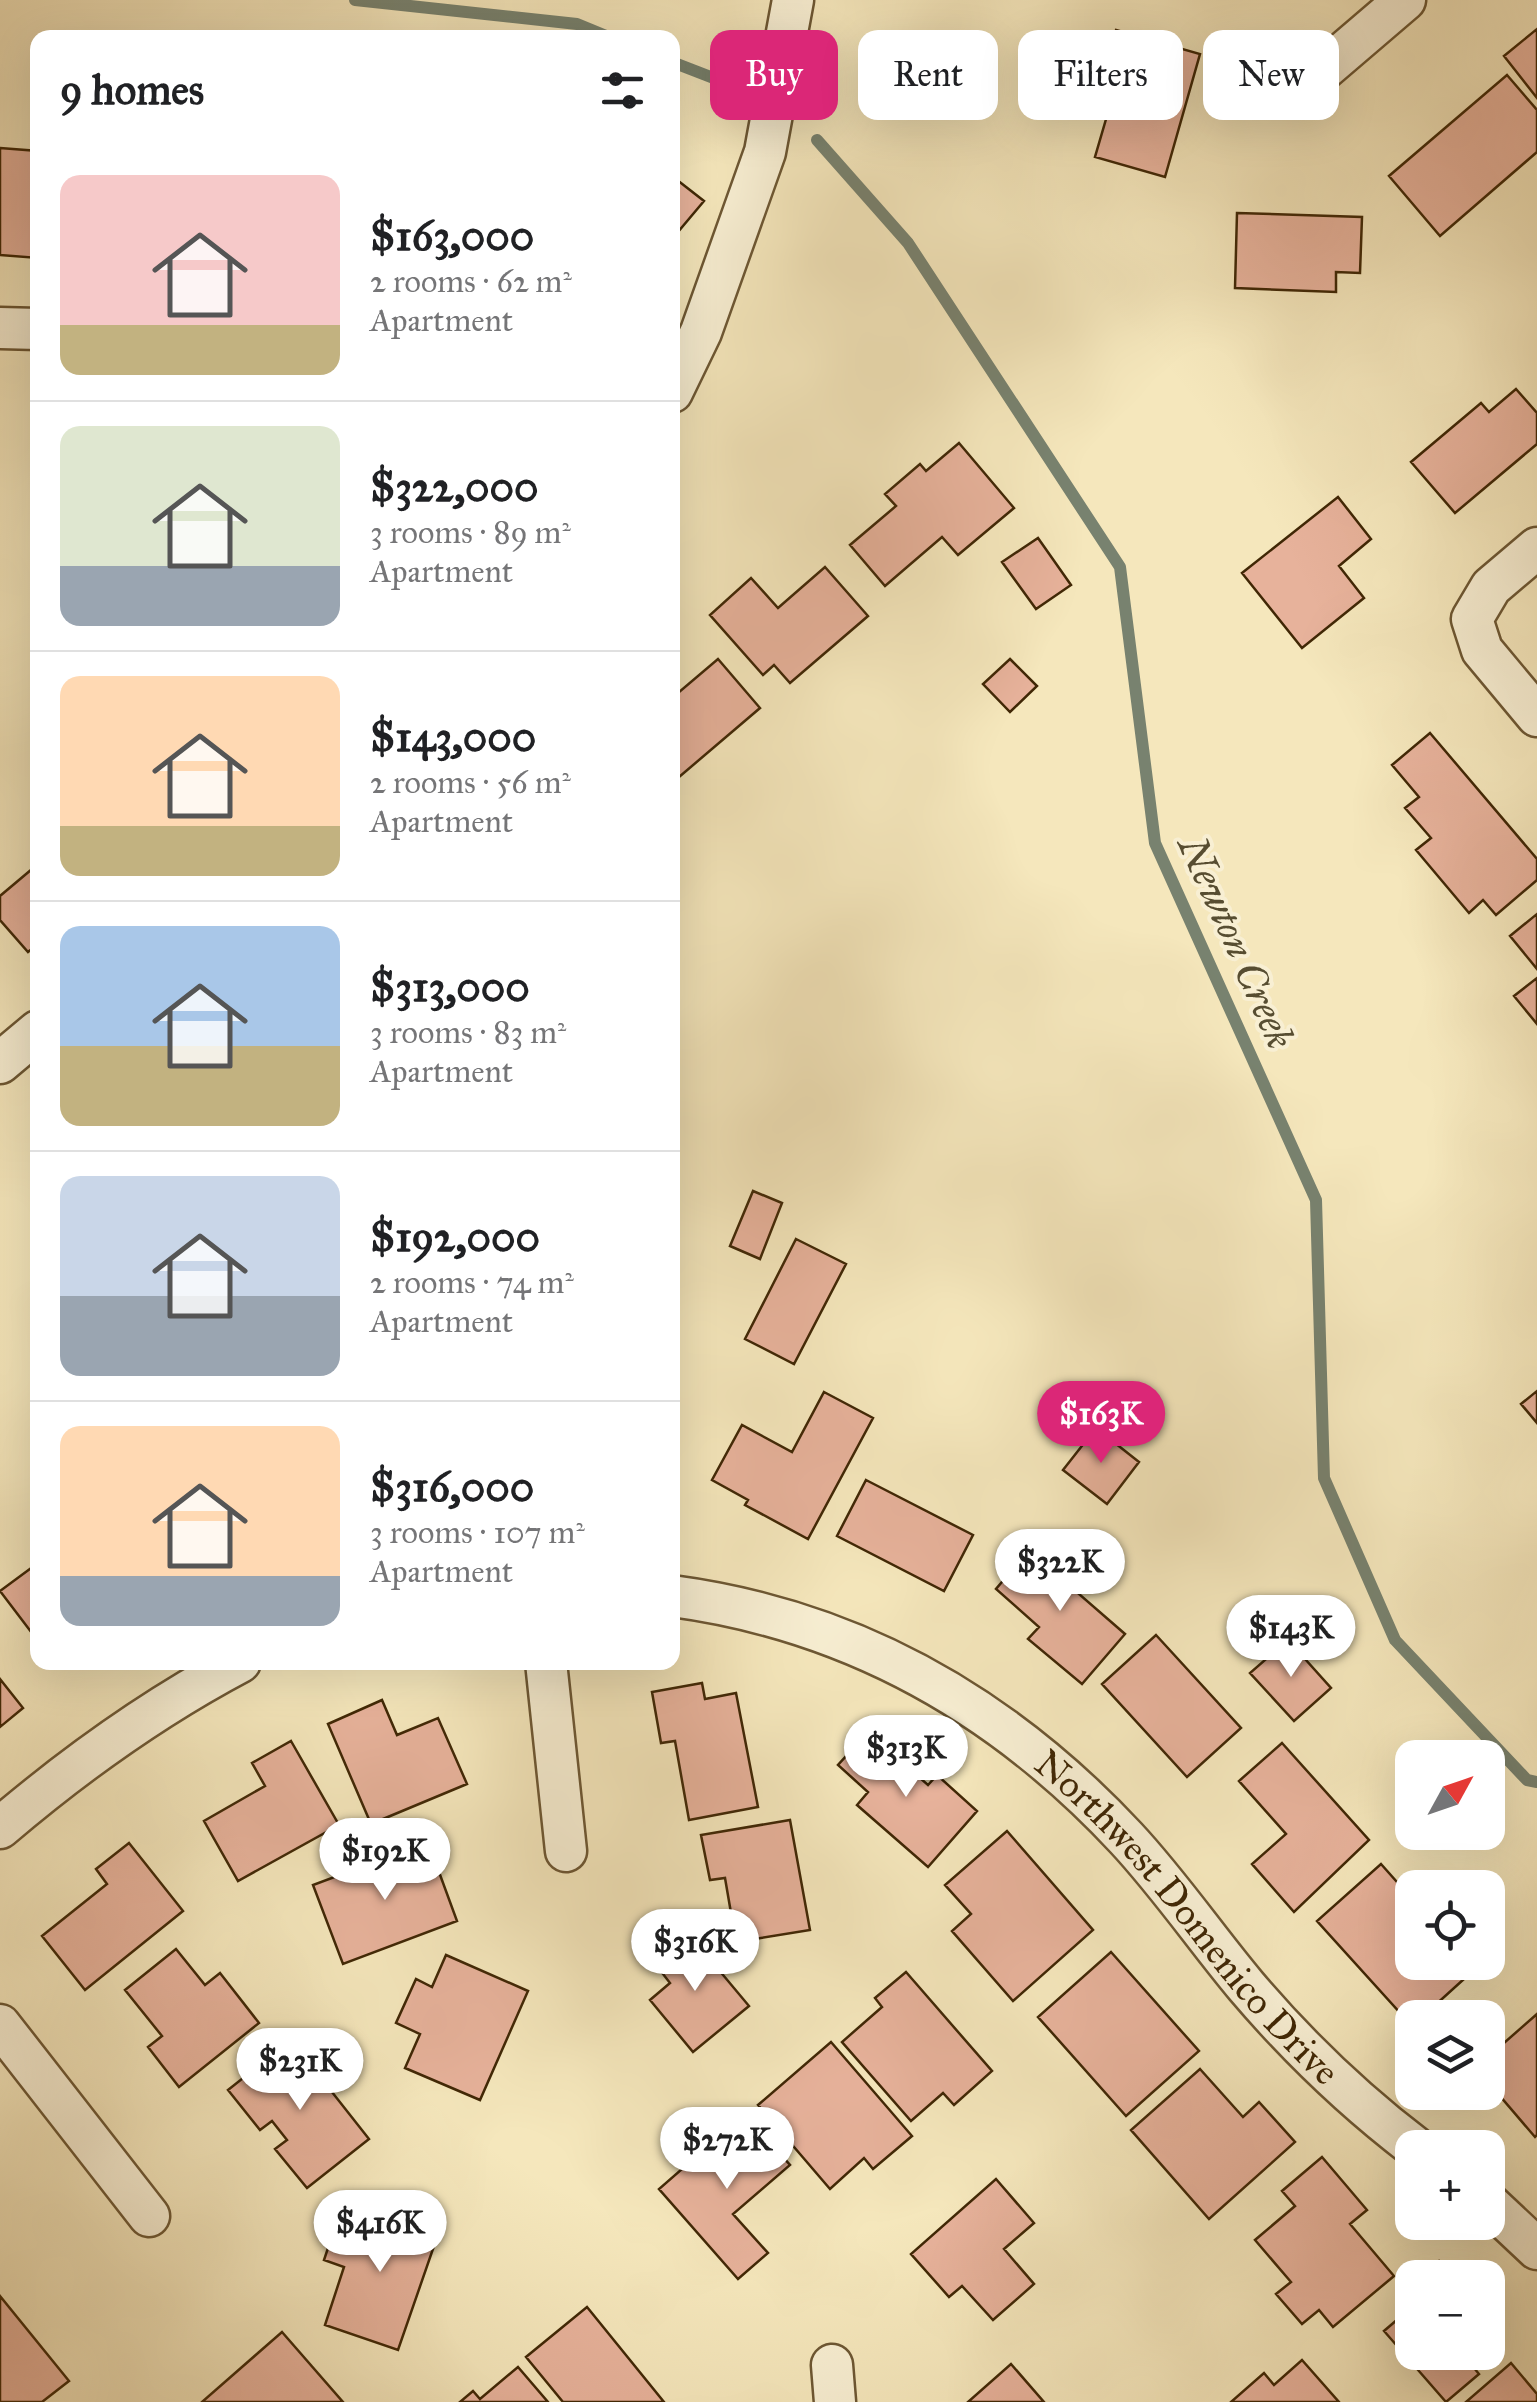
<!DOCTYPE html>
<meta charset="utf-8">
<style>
:root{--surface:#fff;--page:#f2f2f2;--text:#202124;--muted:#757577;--line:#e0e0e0;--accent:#db2777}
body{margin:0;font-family:"IM FELL Great Primer",serif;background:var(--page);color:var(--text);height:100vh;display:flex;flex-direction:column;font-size:38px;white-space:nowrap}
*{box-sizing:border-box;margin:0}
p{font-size:32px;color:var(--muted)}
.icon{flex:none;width:55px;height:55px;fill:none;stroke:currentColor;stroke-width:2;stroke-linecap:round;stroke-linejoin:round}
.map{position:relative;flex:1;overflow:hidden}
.details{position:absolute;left:30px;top:30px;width:650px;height:1640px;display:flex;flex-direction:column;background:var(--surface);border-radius:20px;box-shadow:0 10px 40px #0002}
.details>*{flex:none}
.banner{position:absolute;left:710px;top:30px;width:675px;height:90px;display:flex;gap:20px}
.needle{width:65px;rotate:50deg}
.tools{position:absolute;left:1395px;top:1740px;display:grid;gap:20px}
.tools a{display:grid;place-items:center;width:110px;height:110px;border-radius:20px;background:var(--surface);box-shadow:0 10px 40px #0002;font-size:50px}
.price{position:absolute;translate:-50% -85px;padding:0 22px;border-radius:35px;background:#fff;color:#222;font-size:32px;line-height:65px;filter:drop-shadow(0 2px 5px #0008)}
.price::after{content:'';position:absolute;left:50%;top:60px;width:30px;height:22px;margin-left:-15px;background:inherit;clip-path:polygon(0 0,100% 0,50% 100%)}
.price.active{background:var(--accent);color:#fff}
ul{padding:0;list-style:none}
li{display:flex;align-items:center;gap:30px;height:250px;padding:0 30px}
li+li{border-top:2px solid var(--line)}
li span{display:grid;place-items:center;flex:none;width:280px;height:200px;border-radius:20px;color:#555}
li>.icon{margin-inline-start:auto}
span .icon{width:120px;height:120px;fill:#fffc;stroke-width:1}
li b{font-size:42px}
h2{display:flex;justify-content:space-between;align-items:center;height:120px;padding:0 30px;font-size:42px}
.pill{padding:0 35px;border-radius:20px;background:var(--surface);box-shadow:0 10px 40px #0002;font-size:35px;line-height:90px}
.pill.active{background:var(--accent);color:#fff}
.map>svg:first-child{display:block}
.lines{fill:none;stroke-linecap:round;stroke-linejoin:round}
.stream{stroke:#78826f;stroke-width:12}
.building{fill:#e7b29b;stroke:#402705;stroke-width:2.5}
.minor-casing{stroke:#6d5733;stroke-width:45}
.minor{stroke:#f8efd3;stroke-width:40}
.labels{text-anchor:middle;stroke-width:8;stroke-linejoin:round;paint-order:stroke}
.street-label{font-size:38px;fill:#402705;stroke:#f8efd3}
.water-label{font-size:40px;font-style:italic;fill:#574d31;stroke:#f8efd3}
</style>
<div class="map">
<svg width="1537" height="2402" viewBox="0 0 1537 2402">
<rect width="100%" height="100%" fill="#f5e7bc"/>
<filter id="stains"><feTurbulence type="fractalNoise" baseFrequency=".002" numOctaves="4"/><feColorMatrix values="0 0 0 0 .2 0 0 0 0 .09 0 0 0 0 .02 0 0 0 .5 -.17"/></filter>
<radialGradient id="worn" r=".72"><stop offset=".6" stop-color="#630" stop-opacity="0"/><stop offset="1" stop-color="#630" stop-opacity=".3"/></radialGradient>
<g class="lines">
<path class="stream" d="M355,0L577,24L611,38
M672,62L747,91
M817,140L908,243L1120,567L1155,843L1316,1200L1324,1478L1395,1640L1527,1780L1537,1782"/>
</g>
<path class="building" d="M1537,29V98L1504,56Z
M1116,30L1200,54L1165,177L1095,157L1116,85L1100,81Z
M1507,75L1537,110V152L1440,236L1389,176Z
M0,148L38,151V258L0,255Z
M672,176L704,201L672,239Z
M1237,213L1362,217L1360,273L1336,272V292L1235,288Z
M1516,389L1537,413V444L1455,513L1411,462L1481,403L1489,412Z
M959,443L1014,508L958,555L942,537L885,586L850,545L896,506L885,494L920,464L926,471Z
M1338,497L1371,539L1339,566L1364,598L1302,648L1242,573Z
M1038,538L1071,585L1036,609L1002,562Z
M825,567L868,616L790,683L774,665L763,675L710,615L751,578L778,608Z
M718,659L760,708L672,783V698Z
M1010,659L1037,686L1010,712L983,684Z
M1430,733L1537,859V880L1496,915L1483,900L1469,913L1416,850L1431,838L1405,808L1419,797L1392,765Z
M38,864V944L28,952L0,920V896Z
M1537,914V969L1510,936Z
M1537,978V1024L1514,996Z
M753,1191L782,1203L760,1259L730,1246Z
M796,1239L846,1264L794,1364L745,1339Z
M1537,1391V1423L1521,1404Z
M824,1392L873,1418L808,1539L745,1505L748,1500L712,1480L742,1425L792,1452Z
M1096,1428L1139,1462L1107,1504L1063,1470Z
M866,1480L973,1535L944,1591L837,1536Z
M1036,1542L1080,1579L1072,1588L1125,1634L1082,1684L1028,1639L1039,1627L996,1589Z
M38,1563V1641L0,1591Z
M1156,1635L1241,1728L1187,1777L1102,1684Z
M1288,1640L1331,1688L1294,1721L1250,1673Z
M0,1679L23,1708L0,1727Z
M702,1683L705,1699L736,1693L758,1807L689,1820L675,1741L661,1743L652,1692Z
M382,1700L397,1735L438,1718L467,1784L371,1824L328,1724Z
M868,1732L928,1785L937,1775L977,1811L928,1867L857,1805L868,1792L838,1765Z
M291,1741L339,1825L238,1881L204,1821L265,1786L252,1763Z
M1282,1743L1369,1840L1294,1912L1252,1864L1286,1834L1239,1781Z
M790,1820L810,1930L736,1942L725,1878L710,1880L701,1835Z
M1007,1831L1093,1930L1013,2001L952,1931L971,1914L945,1885Z
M428,1842L457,1921L343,1964L313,1885Z
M129,1843L183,1911L85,1990L42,1936L107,1884L96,1869Z
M1381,1864L1412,1899V1962H1470L1475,1969L1421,2018H1412V2026L1317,1921Z
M688,1933L749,2006L693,2052L650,2000L670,1983L653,1961Z
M176,1949L205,1985L220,1973L259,2023L179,2087L148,2047L162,2036L125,1990Z
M1111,1952L1199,2051L1126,2116L1038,2017Z
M446,1955L528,1991L480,2100L405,2068L420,2034L396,2023L416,1979L432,1987Z
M906,1972L992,2071L954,2105L943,2093L911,2121L842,2042L882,2007L875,1998Z
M1537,2014V2135L1535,2137L1488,2082V2057Z
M291,2040L369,2139L307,2188L275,2149L287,2140L272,2121L260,2130L228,2090Z
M831,2042L912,2136L873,2169L864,2158L830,2189L758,2105Z
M1200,2069L1243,2117L1259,2102L1295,2142L1209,2219L1131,2130Z
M745,2114L790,2165L733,2214L768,2253L738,2279L659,2189Z
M1322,2157L1367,2210L1350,2224L1394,2276L1333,2327L1319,2310L1302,2324L1276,2294L1291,2282L1255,2240L1295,2206L1282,2191Z
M996,2179L1034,2223L1004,2249L1034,2284L993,2320L962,2286L949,2297L911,2254Z
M402,2206L443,2220L398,2350L325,2325L344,2267L324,2260L339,2215L393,2234Z
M1439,2261L1453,2278H1420Z
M0,2296L69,2381L42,2402H0Z
M587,2307L664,2402H563L526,2357Z
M1412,2307V2352H1461L1479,2374L1446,2402L1384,2331Z
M282,2332L343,2402H202Z
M1302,2360L1339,2402H1231L1264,2373L1274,2385Z
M1511,2363L1537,2394V2402H1466Z
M1011,2364L1044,2402H968Z
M518,2367L548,2402H460L473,2391L480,2399Z"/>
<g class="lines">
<defs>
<g id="minor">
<path d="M1294,95L1405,0"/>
<path d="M0,328L38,329"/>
<path d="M672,392L701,332L765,152L793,0"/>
<path d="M1537,548L1491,587L1472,619L1482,650L1537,716"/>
<path d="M0,1063L38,1031"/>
<path id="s1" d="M672,1596C852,1620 1003,1706 1126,1838C1169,1884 1205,1937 1246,1986C1297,2046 1353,2100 1416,2148"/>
<path d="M546,1662L566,1851"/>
<path d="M0,1828C75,1764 153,1708 240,1662"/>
<path d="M0,2025L149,2216"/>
<path d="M1488,2203L1537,2249"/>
<path d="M832,2365L835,2402"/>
</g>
</defs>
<use href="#minor" class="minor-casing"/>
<use href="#minor" class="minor"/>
</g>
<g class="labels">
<g class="street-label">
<text dy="13" stroke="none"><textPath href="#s1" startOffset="625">Northwest Domenico Drive</textPath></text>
</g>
<g class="water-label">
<text transform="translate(1237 942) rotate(66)" y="14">Newton Creek</text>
</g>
</g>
<rect width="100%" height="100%" filter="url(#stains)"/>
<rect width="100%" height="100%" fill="url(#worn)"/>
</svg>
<div class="tools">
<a><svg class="needle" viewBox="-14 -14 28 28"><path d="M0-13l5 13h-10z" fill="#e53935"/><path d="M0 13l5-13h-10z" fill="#757577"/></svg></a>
<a><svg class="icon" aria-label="locate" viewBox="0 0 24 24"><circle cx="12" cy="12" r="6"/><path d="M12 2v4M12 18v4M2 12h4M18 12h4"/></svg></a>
<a><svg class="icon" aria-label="layers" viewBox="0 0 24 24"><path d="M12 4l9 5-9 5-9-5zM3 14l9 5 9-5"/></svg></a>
<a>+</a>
<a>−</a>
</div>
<b class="price active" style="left:1101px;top:1466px">$163K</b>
<b class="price" style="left:1060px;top:1614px">$322K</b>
<b class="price" style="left:1291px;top:1680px">$143K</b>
<b class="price" style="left:906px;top:1800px">$313K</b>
<b class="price" style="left:385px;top:1903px">$192K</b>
<b class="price" style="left:695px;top:1994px">$316K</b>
<b class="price" style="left:300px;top:2113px">$231K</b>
<b class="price" style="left:727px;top:2192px">$272K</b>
<b class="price" style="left:380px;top:2275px">$416K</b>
<div class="banner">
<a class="pill active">Buy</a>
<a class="pill">Rent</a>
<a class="pill">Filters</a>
<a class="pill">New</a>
</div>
<section class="details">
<h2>9 homes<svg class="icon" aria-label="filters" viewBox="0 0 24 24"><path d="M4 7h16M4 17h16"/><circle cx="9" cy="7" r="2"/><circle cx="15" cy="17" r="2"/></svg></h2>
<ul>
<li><span style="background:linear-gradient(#f6c9c9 75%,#c2b280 0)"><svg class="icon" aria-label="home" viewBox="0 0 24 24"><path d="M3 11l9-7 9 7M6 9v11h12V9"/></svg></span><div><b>$163,000</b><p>2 rooms · 62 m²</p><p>Apartment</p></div></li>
<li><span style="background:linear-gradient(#dfe7d0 70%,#9aa5b1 0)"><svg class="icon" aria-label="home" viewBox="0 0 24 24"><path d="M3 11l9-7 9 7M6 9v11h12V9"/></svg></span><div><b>$322,000</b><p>3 rooms · 89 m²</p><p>Apartment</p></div></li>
<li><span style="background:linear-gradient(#ffd9b3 75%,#c2b280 0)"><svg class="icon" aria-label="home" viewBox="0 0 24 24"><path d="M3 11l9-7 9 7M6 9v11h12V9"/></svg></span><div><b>$143,000</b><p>2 rooms · 56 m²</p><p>Apartment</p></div></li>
<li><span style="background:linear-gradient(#a9c7e8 60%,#c2b280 0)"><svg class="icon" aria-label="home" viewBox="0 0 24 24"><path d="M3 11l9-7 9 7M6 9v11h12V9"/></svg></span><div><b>$313,000</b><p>3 rooms · 83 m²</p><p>Apartment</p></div></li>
<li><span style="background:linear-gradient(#c9d6e8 60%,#9aa5b1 0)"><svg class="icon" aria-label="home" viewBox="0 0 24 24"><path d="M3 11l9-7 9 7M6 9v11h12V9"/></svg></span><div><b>$192,000</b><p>2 rooms · 74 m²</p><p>Apartment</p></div></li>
<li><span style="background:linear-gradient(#ffd9b3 75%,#9aa5b1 0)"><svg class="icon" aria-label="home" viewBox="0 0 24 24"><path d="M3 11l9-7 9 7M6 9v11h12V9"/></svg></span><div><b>$316,000</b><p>3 rooms · 107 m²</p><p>Apartment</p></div></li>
</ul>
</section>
</div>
